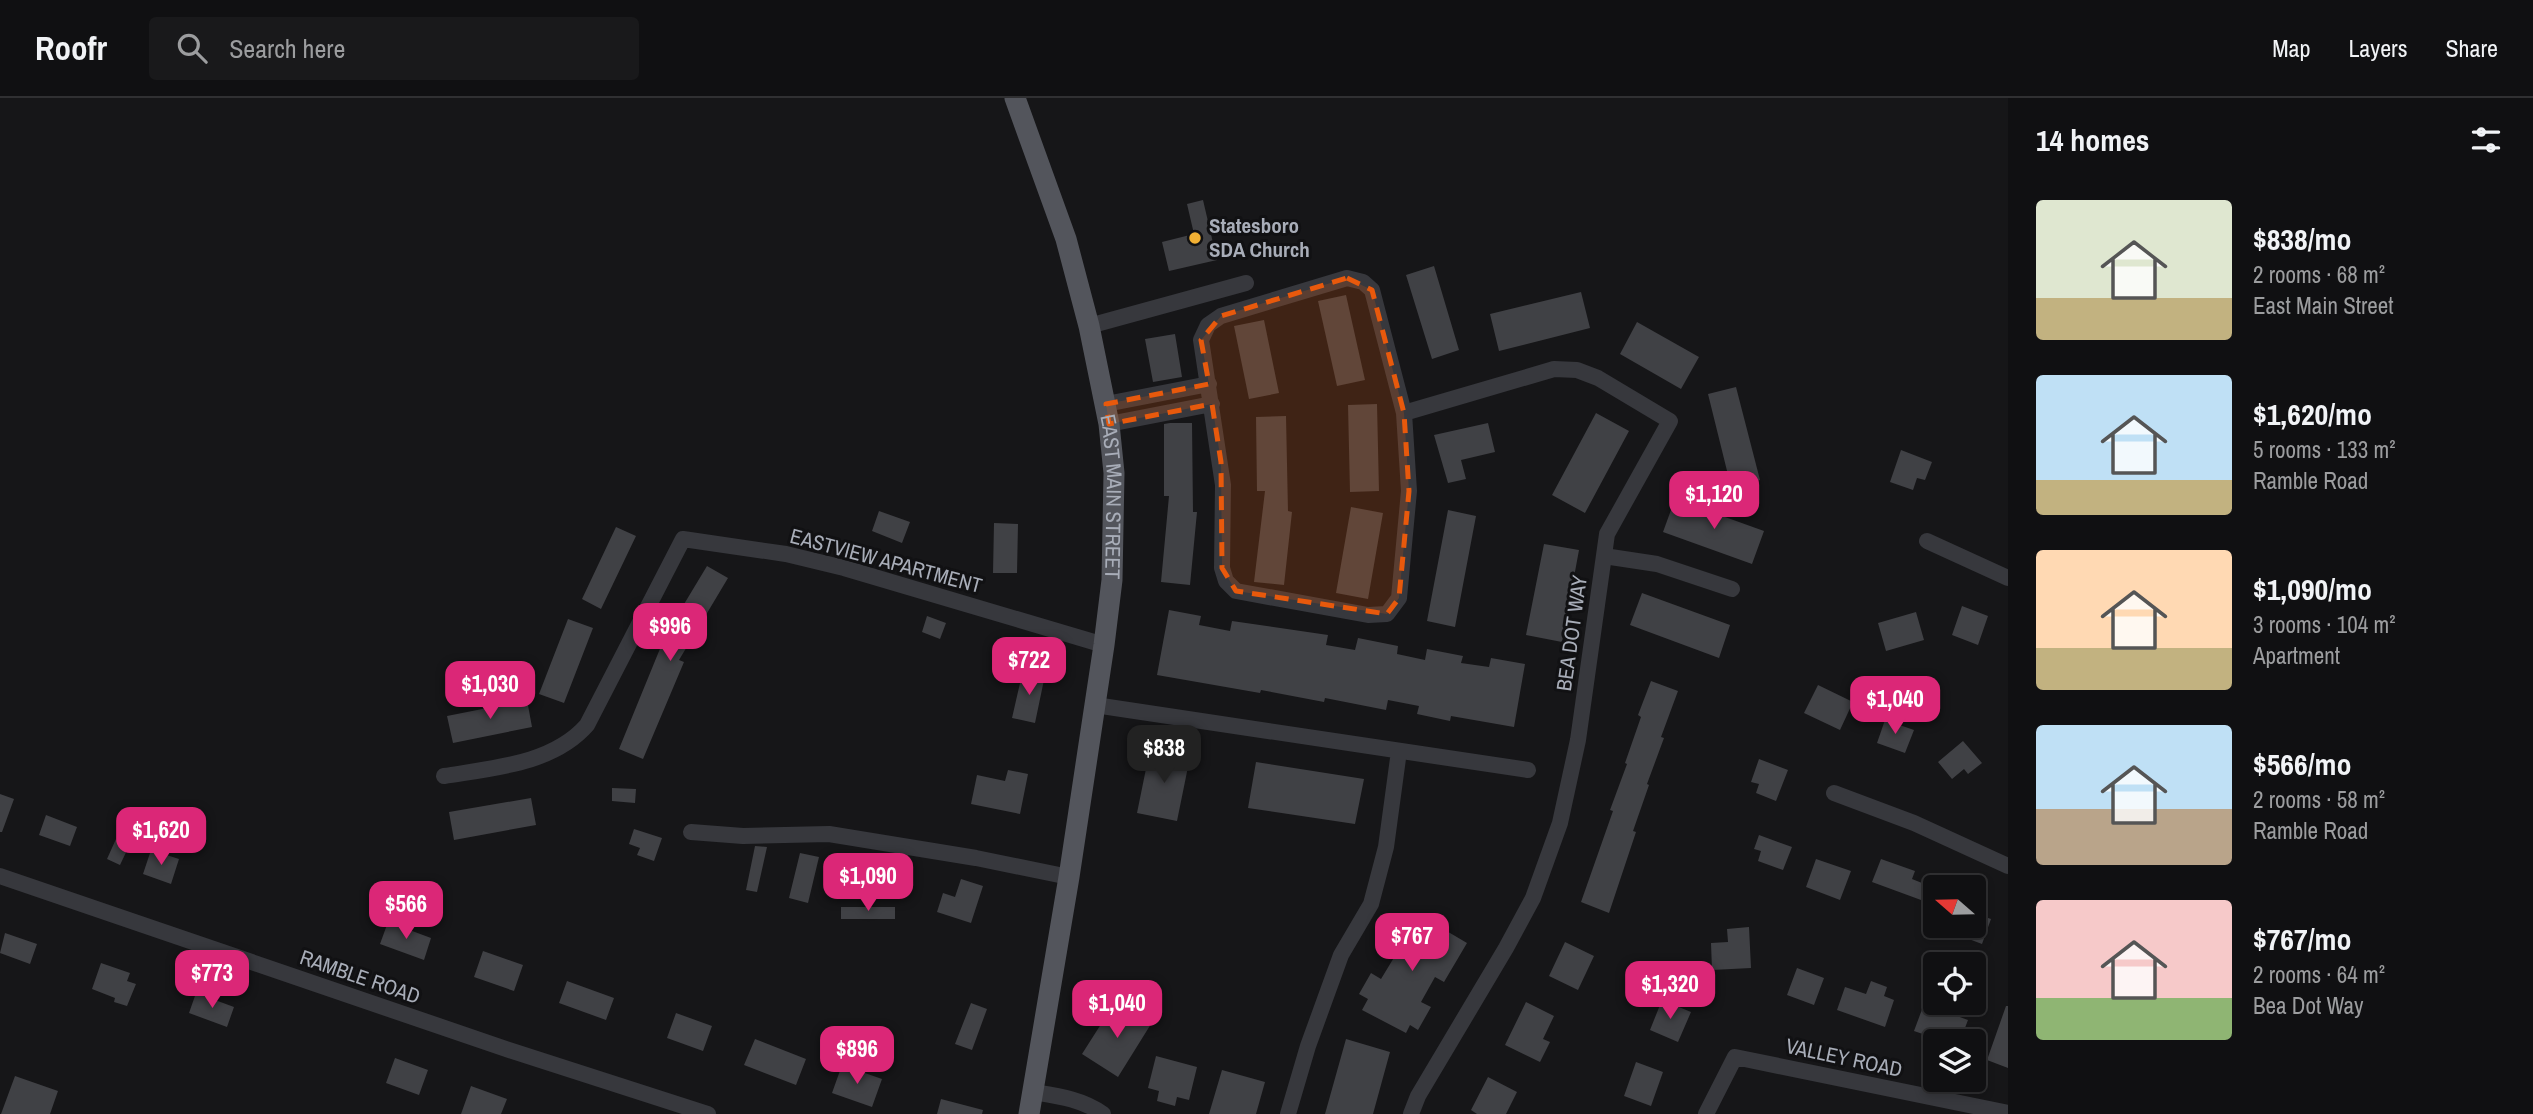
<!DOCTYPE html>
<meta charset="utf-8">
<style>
:root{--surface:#101012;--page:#19191b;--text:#f1f3f6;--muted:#9c9d9f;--line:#303032;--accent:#db2777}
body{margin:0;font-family:"Archivo Narrow",sans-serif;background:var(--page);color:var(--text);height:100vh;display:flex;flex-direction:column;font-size:26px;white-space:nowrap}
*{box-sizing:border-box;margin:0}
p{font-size:23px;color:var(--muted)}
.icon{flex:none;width:38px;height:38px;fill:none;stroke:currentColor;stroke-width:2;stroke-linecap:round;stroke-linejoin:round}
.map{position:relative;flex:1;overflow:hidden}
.sheet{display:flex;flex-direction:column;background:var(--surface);width:525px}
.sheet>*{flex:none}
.needle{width:46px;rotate:290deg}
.tools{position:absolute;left:1923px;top:777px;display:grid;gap:14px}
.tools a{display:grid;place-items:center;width:63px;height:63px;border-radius:7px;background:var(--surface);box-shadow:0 4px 10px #0003,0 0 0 2px var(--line);font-size:35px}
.price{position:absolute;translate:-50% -60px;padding:0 16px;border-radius:14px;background:var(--accent);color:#fff;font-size:23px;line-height:46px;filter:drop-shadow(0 2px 4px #0008)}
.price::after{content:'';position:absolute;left:50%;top:42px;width:21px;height:16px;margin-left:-10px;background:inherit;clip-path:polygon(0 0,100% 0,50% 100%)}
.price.on{background:#222;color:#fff}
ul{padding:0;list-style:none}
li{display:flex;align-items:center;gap:21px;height:175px;padding:0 28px}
li span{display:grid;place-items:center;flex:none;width:196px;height:140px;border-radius:7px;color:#555}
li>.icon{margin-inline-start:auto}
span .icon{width:84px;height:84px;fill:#fffc;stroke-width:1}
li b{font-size:30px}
h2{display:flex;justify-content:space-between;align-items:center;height:84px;padding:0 28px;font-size:30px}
header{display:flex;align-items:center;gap:42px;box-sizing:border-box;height:98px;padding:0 35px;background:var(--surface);border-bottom:2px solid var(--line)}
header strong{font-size:33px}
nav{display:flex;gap:38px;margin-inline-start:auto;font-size:24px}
.search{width:490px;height:63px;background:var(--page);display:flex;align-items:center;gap:18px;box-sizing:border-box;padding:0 24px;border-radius:7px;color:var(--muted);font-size:26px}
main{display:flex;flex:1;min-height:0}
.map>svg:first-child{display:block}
.building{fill:#404145}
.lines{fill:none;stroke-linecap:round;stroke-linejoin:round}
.minor{stroke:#37383d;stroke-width:16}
.major{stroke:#53555c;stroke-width:21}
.marked{fill:#e8590c;fill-opacity:0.2;stroke:#e8590c;stroke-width:5;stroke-dasharray:14 9;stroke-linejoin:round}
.poi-dot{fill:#f2b134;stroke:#111113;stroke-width:2.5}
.labels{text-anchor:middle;stroke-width:6;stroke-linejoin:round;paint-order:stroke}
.poi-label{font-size:21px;font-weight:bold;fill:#a8adb8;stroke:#111113;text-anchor:start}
.street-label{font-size:21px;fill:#a8adb8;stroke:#111113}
</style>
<header>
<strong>Roofr</strong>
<div class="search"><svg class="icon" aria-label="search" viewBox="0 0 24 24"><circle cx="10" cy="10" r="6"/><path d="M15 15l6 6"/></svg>Search here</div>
<nav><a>Map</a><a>Layers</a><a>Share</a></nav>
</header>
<main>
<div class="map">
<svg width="2008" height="1016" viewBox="0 0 2008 1016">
<rect width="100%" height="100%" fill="#161618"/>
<path class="building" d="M1203,102L1217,162L1169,173L1162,144L1194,136L1187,106Z
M1434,168L1459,252L1432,261L1406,177Z
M1581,194L1590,230L1499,253L1490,216Z
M1346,197L1365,282L1337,288L1318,203Z
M1264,222L1279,295L1249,301L1234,228Z
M1637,224L1699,259L1681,291L1620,256Z
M1175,236L1182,279L1153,284L1145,241Z
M1736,289L1760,382L1731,389L1708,296Z
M1377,306L1379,393L1350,394L1348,307Z
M1596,315L1629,333L1585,415L1552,397Z
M1286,318L1288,413L1292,414L1284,487L1254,484L1265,393H1257L1256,319Z
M1170,325H1192L1193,414H1197L1190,487L1161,484L1169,398H1164V326Z
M1488,325L1495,354L1461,362L1466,381L1448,385L1434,337Z
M1901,352L1932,364L1925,382L1917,380L1913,392L1890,384Z
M1675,401L1764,433L1752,466L1663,434Z
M1351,409L1383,415L1368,501L1336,495Z
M1448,412L1476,418L1455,529L1427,523Z
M879,413L910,424L902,445L872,433Z
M994,425L1018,426L1017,475H993Z
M616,429L636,438L601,511L582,501Z
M1544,446L1579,452L1562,544L1526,537Z
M707,468L728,480L679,562L684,564L643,661L619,651L666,536Z
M1642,495L1730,527L1719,560L1630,527Z
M1962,508L1988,518L1978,547L1952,537Z
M1169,512L1201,518L1199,527L1230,533L1232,523L1328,537L1326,547L1355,552L1358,540L1398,548L1397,556L1425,562L1427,551L1463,558L1461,565L1489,569L1491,560L1525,566L1514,629L1451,618L1450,623L1417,616L1419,608L1388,602L1386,612L1325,600L1324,604L1261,592L1260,595L1157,577Z
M1916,514L1924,542L1886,553L1878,525Z
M927,518L946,525L940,541L922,534Z
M568,521L593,530L564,605L539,596Z
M1023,572L1045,577L1035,625L1012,620Z
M1651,583L1678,593L1661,639L1664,640L1647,686L1649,687L1633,733L1636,734L1609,815L1581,804L1613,713L1610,712L1627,666L1625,665L1641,619L1638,617Z
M1818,587L1853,604L1840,632L1804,615Z
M527,602L532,629L453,645L447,618Z
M1885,622L1914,632L1905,655L1877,645Z
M1963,643L1982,665L1968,676L1964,671L1952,681L1938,664Z
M1150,651L1190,659L1177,723L1137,715Z
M1759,661L1788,672L1776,703L1756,695L1759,686L1751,684Z
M1256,664L1364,681L1355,726L1248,710Z
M1008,672L1028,676L1020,716L971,706L977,677L1005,683Z
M612,690L636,691L635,705L612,703Z
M0,696L14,701L2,734H0Z
M531,700L536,727L454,742L449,714Z
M46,717L77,729L70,748L39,737Z
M634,731L662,740L654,763L637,757L640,750L629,746Z
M1759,737L1792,749L1783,772L1758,763L1761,753L1754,751Z
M116,741L129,748L120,767L107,761Z
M755,748L767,749L757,794L746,792Z
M151,752L179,761L171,786L143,776Z
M800,755L819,759L808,805L789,800Z
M1816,761L1851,773L1840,802L1806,789Z
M1881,761L1915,773L1912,781L1927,787L1921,802L1872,784Z
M961,781L983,788L971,825L937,814L943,795L955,799Z
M841,809H895V821H841Z
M1416,815L1467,845L1444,884L1435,879L1421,904L1431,909L1418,932L1410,927L1406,935L1362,912L1368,901L1359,896L1371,875L1381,881L1401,848L1391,842L1403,822L1409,826Z
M1974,815L1991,821L1982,846L1937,829L1974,828Z
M388,824L431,840L424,862L380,846Z
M1749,829L1751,870L1712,872L1711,845L1728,844L1727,831Z
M5,835L37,846L30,866L0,855Z
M1565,844L1594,858L1578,892L1549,878Z
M483,853L523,867L514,893L474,879Z
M101,865L130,875L127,883L136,886L127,908L114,904L115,900L92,891Z
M1797,870L1824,880L1814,907L1787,897Z
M567,883L614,900L606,922L559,905Z
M1871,883L1887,889L1884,898L1894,902L1885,929L1837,912L1845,889L1866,896Z
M196,895L234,909L227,929L189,915Z
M1662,902L1691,914L1678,944L1650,932Z
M1526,904L1554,918L1543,941L1550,944L1540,964L1505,947Z
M971,905L987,911L972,952L955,946Z
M1924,906L1968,922L1960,943H1943L1914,933Z
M1122,907L1151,926L1118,979L1082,956L1110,912L1116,915Z
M2006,908H2008V970L1987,962Z
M676,915L712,928L703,953L667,940Z
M755,941L806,961L796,987L744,967Z
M1346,941L1390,954L1373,1016H1325Z
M1156,958L1197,969L1189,1002L1177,999L1175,1008L1157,1003L1159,993L1148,990Z
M395,960L428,972L419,997L386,985Z
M1636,964L1663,974L1651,1008L1624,998Z
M842,967L882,981L872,1009L832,995Z
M1222,972L1265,984L1256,1016H1209Z
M15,978L58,993L50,1016H1Z
M1488,979L1517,994L1506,1016H1477L1471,1012Z
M471,988L507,1001L501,1016H461Z
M941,1001L983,1012L982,1016H937Z"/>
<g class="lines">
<path class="minor" d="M1347,180L1363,184L1372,192L1404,315L1409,393L1399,500L1387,516L1368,517L1236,493L1226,483L1222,470L1223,387L1201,242L1208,227L1221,218Z
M1089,228L1246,185
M1106,306L1209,286
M1404,315L1554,271L1577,272L1598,280L1670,323L1607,436L1578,642L1560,725L1533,800L1506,850L1418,998L1411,1016
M1109,326L1212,306
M1927,443L2008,480
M1604,458L1657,466L1732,491
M1095,607L1528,672
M444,678C493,670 553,666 587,627L683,441L786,456L844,470L1104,547
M1834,695L1914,725L2008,768
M691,734L743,738L829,736L976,760L1069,779
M0,778L506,951L708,1016
M1033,994C1058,998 1082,1001 1103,1016
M1288,1016L1308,948L1341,857L1371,806L1386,749L1399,653
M1706,1016L1735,959L2008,1015"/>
<path class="major" id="s1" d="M1015,0L1066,141L1089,228L1109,326L1114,375L1112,482L1104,547L1069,779L1029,1016"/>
</g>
<path class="marked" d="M1347,180L1372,192L1404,315L1409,393L1399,500L1387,516L1236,493L1222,470L1221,364L1212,306L1109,326L1106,306L1209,286L1201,242L1221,218Z"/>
<circle class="poi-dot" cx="1195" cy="140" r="7"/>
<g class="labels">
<g class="poi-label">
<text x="1209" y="135">Statesboro<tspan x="1209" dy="24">SDA Church</tspan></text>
</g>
<g class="street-label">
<text dy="7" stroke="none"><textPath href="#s1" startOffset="413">EAST MAIN STREET</textPath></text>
<text transform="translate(886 463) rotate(15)" y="7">EASTVIEW APARTMENT</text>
<text transform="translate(1572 535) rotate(-82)" y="7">BEA DOT WAY</text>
<text transform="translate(360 879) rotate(19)" y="7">RAMBLE ROAD</text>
<text transform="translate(1844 960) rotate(12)" y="7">VALLEY ROAD</text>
</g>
</g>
</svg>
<div class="tools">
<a><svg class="needle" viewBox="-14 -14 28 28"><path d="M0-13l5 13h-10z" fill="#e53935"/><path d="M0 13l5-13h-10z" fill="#9c9d9f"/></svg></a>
<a><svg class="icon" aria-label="locate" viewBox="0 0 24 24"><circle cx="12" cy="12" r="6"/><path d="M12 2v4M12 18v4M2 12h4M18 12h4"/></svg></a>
<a><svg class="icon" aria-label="layers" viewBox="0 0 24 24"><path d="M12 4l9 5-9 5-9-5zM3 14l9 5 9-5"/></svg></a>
</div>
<b class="price" style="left:1714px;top:433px">$1,120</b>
<b class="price" style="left:670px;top:565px">$996</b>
<b class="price" style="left:1029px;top:599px">$722</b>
<b class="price" style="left:490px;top:623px">$1,030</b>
<b class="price" style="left:1895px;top:638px">$1,040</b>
<b class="price on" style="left:1164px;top:687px">$838</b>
<b class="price" style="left:161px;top:769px">$1,620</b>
<b class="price" style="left:868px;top:815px">$1,090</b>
<b class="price" style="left:406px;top:843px">$566</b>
<b class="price" style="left:1412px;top:875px">$767</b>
<b class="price" style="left:212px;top:912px">$773</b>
<b class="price" style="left:1670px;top:923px">$1,320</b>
<b class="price" style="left:1117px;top:942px">$1,040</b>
<b class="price" style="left:857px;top:988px">$896</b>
</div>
<section class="sheet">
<h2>14 homes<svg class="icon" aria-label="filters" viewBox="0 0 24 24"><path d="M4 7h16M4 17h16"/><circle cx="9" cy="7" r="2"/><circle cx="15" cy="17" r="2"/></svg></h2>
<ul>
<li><span style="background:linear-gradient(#dfe7d0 70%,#c2b280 0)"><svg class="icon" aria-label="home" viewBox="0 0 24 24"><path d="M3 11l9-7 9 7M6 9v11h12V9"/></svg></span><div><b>$838/mo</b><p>2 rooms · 68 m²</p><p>East Main Street</p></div></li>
<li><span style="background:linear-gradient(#bfe0f5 75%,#c2b280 0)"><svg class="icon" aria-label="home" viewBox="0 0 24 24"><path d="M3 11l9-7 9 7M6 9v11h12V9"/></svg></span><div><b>$1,620/mo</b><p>5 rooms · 133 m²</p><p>Ramble Road</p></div></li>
<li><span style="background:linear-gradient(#ffd9b3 70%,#c2b280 0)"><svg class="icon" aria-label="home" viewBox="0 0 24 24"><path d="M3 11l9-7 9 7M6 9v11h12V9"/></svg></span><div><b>$1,090/mo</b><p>3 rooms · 104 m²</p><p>Apartment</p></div></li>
<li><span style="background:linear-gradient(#bfe0f5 60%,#b9a48a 0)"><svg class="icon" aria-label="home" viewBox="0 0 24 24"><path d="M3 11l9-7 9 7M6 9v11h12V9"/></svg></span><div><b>$566/mo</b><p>2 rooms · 58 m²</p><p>Ramble Road</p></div></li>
<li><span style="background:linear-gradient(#f6c9c9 70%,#8fb573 0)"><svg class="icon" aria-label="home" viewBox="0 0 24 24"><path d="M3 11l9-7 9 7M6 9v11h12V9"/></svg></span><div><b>$767/mo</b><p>2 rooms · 64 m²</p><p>Bea Dot Way</p></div></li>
</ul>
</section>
</main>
